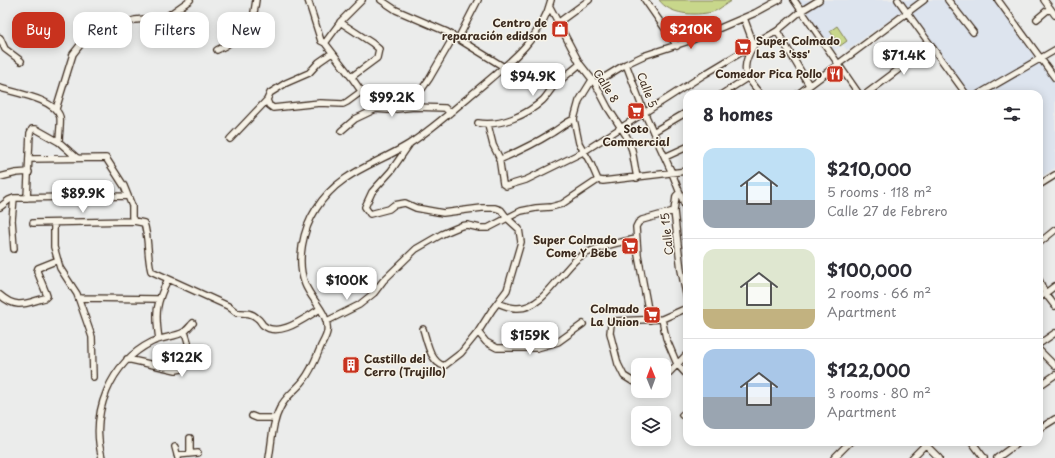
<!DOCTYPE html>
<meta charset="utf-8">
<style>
:root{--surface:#fff;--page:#f2f2f3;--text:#2b2b33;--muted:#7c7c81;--line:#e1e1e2;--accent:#c8321e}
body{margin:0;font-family:"Playpen Sans",sans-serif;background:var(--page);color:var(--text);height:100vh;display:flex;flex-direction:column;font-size:15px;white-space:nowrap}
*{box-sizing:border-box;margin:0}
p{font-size:13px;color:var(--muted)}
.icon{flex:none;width:22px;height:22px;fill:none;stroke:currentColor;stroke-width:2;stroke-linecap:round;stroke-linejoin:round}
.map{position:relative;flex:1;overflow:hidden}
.details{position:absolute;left:683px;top:90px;width:360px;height:356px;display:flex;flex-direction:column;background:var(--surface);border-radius:12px;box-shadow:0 2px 10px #0003}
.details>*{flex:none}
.banner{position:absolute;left:12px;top:12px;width:380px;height:36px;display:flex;gap:8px}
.needle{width:26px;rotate:359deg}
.buttons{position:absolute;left:631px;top:358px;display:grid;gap:8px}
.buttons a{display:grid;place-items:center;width:40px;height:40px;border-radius:8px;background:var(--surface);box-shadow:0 2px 10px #0003;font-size:20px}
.price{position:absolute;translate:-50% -34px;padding:0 9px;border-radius:8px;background:#fff;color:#222;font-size:13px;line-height:26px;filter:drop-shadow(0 1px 2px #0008)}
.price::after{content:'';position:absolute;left:50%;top:24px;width:12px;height:9px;margin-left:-6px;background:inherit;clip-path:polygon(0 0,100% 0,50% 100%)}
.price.current{background:var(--accent);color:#fff}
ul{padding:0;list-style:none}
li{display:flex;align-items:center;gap:12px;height:100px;padding:0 20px}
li+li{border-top:1px solid var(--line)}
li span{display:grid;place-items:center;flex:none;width:112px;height:80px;border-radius:12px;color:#555}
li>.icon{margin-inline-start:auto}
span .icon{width:48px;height:48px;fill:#fffc;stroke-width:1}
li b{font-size:17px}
h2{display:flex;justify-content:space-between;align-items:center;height:48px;padding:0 20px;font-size:17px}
.tag{padding:0 14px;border-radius:12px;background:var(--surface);box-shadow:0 2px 10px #0003;font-size:14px;line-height:36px}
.tag.current{background:var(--accent);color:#fff}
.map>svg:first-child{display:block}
.built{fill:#dde4ee}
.green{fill:#c8d78b;stroke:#828054}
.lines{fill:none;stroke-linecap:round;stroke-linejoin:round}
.minor-casing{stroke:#3b2a1e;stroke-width:8}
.minor{stroke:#f7f3e8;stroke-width:5.5}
.labels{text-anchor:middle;stroke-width:3;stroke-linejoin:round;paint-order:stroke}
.poi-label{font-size:11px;font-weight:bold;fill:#3b2a1e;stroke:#f7f3e8;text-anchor:end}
.street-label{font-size:11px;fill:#3b2a1e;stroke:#f7f3e8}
</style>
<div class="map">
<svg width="1055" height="458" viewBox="0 0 1055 458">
<rect width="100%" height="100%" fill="#ebeceb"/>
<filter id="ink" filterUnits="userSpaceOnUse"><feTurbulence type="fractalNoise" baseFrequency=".025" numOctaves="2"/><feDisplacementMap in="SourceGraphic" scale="8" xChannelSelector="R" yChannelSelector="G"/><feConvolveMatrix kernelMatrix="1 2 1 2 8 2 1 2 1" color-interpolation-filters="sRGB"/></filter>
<g filter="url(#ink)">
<path class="built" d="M799,0H994L1035,58L973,94H969L908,7L847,50L843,45L834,51Z
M1039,62L1055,82V168L1039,178V94H982Z"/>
<path class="green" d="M659,0H730L731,1C725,4 718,11 712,12C694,16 670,15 659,0Z
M837,26L847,41L840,46L830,31Z"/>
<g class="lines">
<defs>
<path id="minor" d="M308,0L321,41L325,43L352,78
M381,0L396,10L447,32L504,67
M645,0L677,46
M794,0L859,94
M898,0L966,94
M948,0L973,32
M998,0L1055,78
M1044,0L1055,15
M550,7L580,64L595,83L608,108L627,137L632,150L637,178
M744,18L754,45C739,69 745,75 761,94
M1037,19L1050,8
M340,22L372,43L379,49L377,58L354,75L352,78L366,98L376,109
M559,22L589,0
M777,31L809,85
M0,38L5,49L21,61
M458,39L478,0
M325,43L342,20L362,0
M217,50L225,46L252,25L256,0
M626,64L644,112L672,173L687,211
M592,80L579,101L574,119L579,143L591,164L598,180
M595,83L626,64L643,56L692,40L755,13L779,0
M0,88C16,93 55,99 60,117C61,124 59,134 59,142
M722,94L747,78
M798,94L924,0
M866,94L931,45
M979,94L1055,50
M267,100L269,105L273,108L320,103L343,104L347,102L362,91
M399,108L396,107L398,99L401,95L422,89L429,79L454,36
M56,109L73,54L89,34L135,20L166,17L190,0
M478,123C500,127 527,115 543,100C546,97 549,92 552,88C561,79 571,72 580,64
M488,125L493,145L499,157L503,184L506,186L526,180L583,152L705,74L777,31L801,11L819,0
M341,131L355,119L376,109L388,110L414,107L445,108L450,113
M653,132L687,112
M230,139L267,100L270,93L286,83L309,73L319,62L332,53
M409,145L391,171L372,192L365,207L370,214L389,209L394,205L405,203L416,208L443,213L482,208H495L501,210L507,218L519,229L521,242L507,290L492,310L478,332L461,353L444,366C430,362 427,341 423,329
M665,157L687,147
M29,159L106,158L124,186L132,206V217L134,221L144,223C149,239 147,255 151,271L228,306L237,313C244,313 251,312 257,318C260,320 261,323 263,325C279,339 306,317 320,309
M499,160C517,152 534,144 550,134C559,129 565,123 574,119
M0,177L16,173L29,172
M598,180L603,181L687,171
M1039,185L1055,175
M679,193L676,196L674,211L681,270L687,299
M14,198L12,220L14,249
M27,198L30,133L32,129H36L59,142L77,158
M0,207L9,200L14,198L127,196
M33,223L134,221
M54,223V247L60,268L77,294L92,337L93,377
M1039,243L1055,230
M1039,280L1045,293L1055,306
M0,295C17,310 26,303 45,298L47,296L46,293L37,271L38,268L58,260
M79,298L159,299
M1039,298L1055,286
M498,303C503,305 510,308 516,308C543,310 560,272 578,258C592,248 620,242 636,239
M662,319L666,338L677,364L687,375
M650,320L638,255L636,227L638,223L642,220L674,211
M327,321L359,305L374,293L383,281L416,249L442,234L461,226L467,225L480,228H488L521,211L536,208L551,207L562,204L598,180
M478,332L486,342L497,348H537L558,342L583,324
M159,339C155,313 156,303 168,279
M1039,344L1055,333
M1039,350L1055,366
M127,359L176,370L182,369L188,361V342L185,332
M664,378L687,354
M638,383L632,381L624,376L618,364L610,333L611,324L614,321L662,319L687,308
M1039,386L1055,375
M682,415L687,411
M252,416L257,418H275
M1039,429L1055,419
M190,438V453
M923,442L939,458
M972,442L984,458
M175,447L178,458
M177,455L198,453
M102,458C90,413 110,363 152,342C162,337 175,337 184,332C187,330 190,326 193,323
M269,458C272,441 272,423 280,408C285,397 296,390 303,381C312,370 316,358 321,346C323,342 326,337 327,332C330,314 311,300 305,284C296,261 303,229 316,209C339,172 375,165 409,144C431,130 451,112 471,95C501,69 541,42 551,0
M834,458L850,442
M912,458L928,442
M997,458L1019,442"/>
</defs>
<use href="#minor" class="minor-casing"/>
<use href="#minor" class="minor"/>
</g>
</g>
<defs>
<symbol id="shop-square" viewBox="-11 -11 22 22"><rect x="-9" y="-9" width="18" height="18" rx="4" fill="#c8321e" stroke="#f7f3e8"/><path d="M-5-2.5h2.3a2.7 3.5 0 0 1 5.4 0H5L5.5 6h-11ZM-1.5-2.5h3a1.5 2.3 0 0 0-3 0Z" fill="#fff"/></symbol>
<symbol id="supermarket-square" viewBox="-11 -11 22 22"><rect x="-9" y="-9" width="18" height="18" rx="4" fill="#c8321e" stroke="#f7f3e8"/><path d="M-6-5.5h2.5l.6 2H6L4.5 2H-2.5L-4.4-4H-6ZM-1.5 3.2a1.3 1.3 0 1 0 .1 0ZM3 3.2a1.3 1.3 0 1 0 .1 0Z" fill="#fff"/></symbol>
<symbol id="restaurant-square" viewBox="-11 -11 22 22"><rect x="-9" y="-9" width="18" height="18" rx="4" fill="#c8321e" stroke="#f7f3e8"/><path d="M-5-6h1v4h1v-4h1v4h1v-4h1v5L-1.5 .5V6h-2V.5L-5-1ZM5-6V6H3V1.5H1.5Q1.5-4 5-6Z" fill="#fff"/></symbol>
<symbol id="building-square" viewBox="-11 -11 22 22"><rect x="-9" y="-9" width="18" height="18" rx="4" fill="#c8321e" stroke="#f7f3e8"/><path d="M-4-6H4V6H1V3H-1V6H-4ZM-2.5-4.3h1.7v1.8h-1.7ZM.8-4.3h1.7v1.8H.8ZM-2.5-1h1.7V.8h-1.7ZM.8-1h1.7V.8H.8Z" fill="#fff"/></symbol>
</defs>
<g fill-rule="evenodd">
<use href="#shop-square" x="550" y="19" width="20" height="20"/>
<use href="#supermarket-square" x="733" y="37" width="20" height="20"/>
<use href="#restaurant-square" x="825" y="64" width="20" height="20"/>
<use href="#supermarket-square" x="626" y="101" width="20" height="20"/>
<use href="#supermarket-square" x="620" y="236" width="20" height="20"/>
<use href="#supermarket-square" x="642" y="305" width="20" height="20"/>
<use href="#building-square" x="341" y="355" width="20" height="20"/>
</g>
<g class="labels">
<g class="poi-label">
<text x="547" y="27">Centro de<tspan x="547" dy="13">reparación edidson</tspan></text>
<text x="756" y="45" text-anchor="start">Super Colmado<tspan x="756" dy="13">Las 3 'sss'</tspan></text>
<text x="822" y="78">Comedor Pica Pollo</text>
<text x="636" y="133" text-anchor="middle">Soto<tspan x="636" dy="13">Commercial</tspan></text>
<text x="617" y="244">Super Colmado<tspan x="617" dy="13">Come Y Bebe</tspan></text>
<text x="639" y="313">Colmado<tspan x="639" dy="13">La Union</tspan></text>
<text x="364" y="363" text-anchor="start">Castillo del<tspan x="364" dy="13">Cerro (Trujillo)</tspan></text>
</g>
<g class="street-label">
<text transform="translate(606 86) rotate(58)" y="4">Calle 8</text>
<text transform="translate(647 90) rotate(69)" y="4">Calle 5</text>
<text transform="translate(667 234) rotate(-96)" y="4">Calle 15</text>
</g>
</g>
</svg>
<div class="buttons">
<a><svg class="needle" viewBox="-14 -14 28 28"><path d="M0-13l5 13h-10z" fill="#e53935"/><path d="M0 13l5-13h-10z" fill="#7c7c81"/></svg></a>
<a><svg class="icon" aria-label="layers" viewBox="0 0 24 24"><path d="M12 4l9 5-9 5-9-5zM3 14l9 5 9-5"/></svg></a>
</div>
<b class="price current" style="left:691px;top:50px">$210K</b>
<b class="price" style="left:904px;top:76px">$71.4K</b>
<b class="price" style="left:533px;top:97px">$94.9K</b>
<b class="price" style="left:392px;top:118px">$99.2K</b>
<b class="price" style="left:83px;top:214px">$89.9K</b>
<b class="price" style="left:347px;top:301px">$100K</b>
<b class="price" style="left:530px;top:356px">$159K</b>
<b class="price" style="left:182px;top:378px">$122K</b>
<div class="banner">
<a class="tag current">Buy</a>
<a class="tag">Rent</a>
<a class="tag">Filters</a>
<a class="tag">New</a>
</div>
<section class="details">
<h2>8 homes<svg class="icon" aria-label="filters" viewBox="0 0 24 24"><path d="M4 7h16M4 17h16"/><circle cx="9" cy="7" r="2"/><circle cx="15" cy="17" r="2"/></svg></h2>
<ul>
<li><span style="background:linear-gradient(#bfe0f5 65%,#9aa5b1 0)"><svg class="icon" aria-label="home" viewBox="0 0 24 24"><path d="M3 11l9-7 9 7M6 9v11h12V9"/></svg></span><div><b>$210,000</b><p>5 rooms · 118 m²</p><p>Calle 27 de Febrero</p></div></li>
<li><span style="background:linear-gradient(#dfe7d0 75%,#c2b280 0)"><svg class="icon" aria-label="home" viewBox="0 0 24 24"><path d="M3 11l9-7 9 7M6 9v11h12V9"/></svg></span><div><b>$100,000</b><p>2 rooms · 66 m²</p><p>Apartment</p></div></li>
<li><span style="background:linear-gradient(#a9c7e8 60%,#9aa5b1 0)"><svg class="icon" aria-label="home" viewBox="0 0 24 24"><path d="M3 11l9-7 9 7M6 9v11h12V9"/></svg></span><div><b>$122,000</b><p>3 rooms · 80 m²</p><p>Apartment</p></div></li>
</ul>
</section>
</div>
